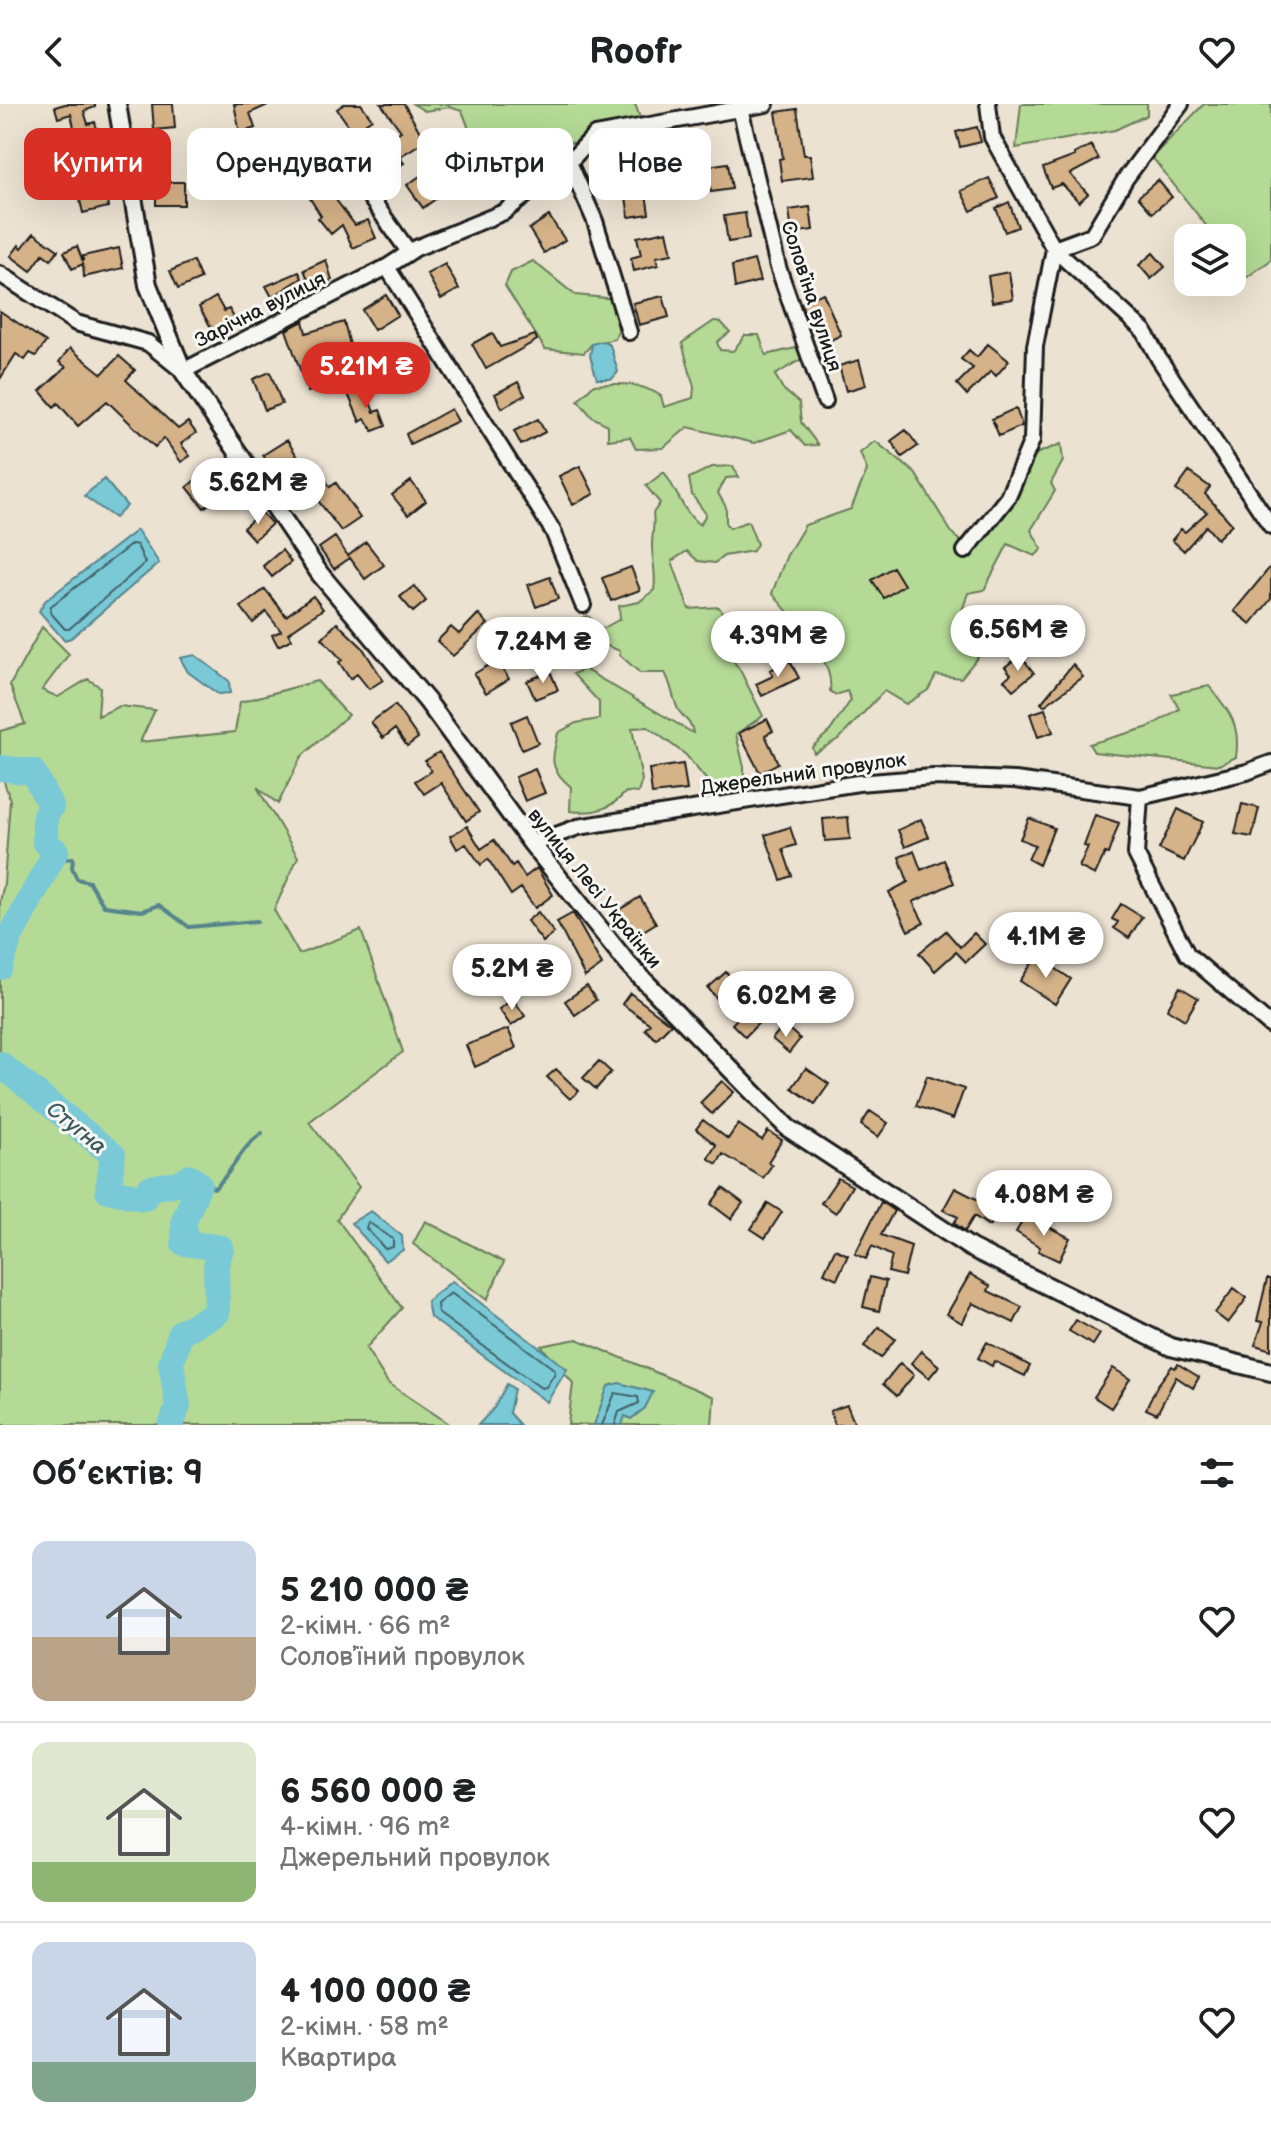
<!DOCTYPE html>
<html lang="uk">
<meta charset="utf-8">
<style>
:root{--surface:#fff;--page:#f6f6f6;--text:#202124;--muted:#757577;--line:#e0e0e0;--accent:#d93025}
body{margin:0;font-family:"Balsamiq Sans",sans-serif;background:var(--page);color:var(--text);height:100vh;display:flex;flex-direction:column;font-size:30px;white-space:nowrap}
*{box-sizing:border-box;margin:0}
p{font-size:26px;color:var(--muted)}
.icon{flex:none;width:44px;height:44px;fill:none;stroke:currentColor;stroke-width:2;stroke-linecap:round;stroke-linejoin:round}
.map{position:relative;height:1321px;overflow:hidden}
.panel{display:flex;flex-direction:column;background:var(--surface);flex:1}
.panel>*{flex:none}
.top-card{position:absolute;left:24px;top:24px;width:800px;height:72px;display:flex;gap:16px}
.tools{position:absolute;left:1174px;top:120px;display:grid;gap:16px}
.tools a{display:grid;place-items:center;width:72px;height:72px;border-radius:16px;background:var(--surface);box-shadow:0 8px 32px #0002;font-size:40px}
.price{position:absolute;translate:-50% -68px;padding:0 18px;border-radius:28px;background:#fff;color:#222;font-size:26px;line-height:52px;filter:drop-shadow(0 2px 4px #0008)}
.price::after{content:'';position:absolute;left:50%;top:48px;width:24px;height:18px;margin-left:-12px;background:inherit;clip-path:polygon(0 0,100% 0,50% 100%)}
.price.on{background:var(--accent);color:#fff}
ul{padding:0;list-style:none}
li{display:flex;align-items:center;gap:24px;height:200px;padding:0 32px}
li+li{border-top:2px solid var(--line)}
li span{display:grid;place-items:center;flex:none;width:224px;height:160px;border-radius:16px;color:#555}
li>.icon{margin-inline-start:auto}
span .icon{width:96px;height:96px;fill:#fffc;stroke-width:1}
li b{font-size:34px}
h2{display:flex;justify-content:space-between;align-items:center;height:96px;padding:0 32px;font-size:34px}
.tag{padding:0 28px;border-radius:16px;background:var(--surface);box-shadow:0 8px 32px #0002;font-size:28px;line-height:72px}
.tag.on{background:var(--accent);color:#fff}
header{display:flex;justify-content:space-between;align-items:center;height:104px;padding:0 32px;background:var(--surface);font-size:36px;font-weight:600}
.map>svg:first-child{display:block}
.green{fill:#b4da96;stroke:#687b59;stroke-width:2}
.water{fill:#7ac9d7;stroke:#54848c;stroke-width:2}
.lines{fill:none;stroke-linecap:round;stroke-linejoin:round}
.shore{stroke:#426167;stroke-width:2}
.stream{stroke:#54848c;stroke-width:4}
.river{stroke:#7ac9d7;stroke-width:26}
.building{fill:#d5b288;stroke:#1c1c1c;stroke-width:2}
.minor-casing{stroke:#1c1c1c;stroke-width:20}
.tertiary-casing{stroke:#1c1c1c;stroke-width:22}
.minor{stroke:#f6f6f2;stroke-width:14}
.tertiary{stroke:#f6f6f2;stroke-width:16}
.labels{text-anchor:middle;stroke-width:6;stroke-linejoin:round;paint-order:stroke}
.street-label{font-size:20px;fill:#1c1c1c;stroke:#f6f6f2}
.water-label{font-size:22px;font-style:italic;fill:#3d595d;stroke:#f6f6f2}
</style>
<header><svg class="icon" aria-label="back" viewBox="0 0 24 24"><path d="M15 5l-7 7 7 7"/></svg>Roofr<svg class="icon" aria-label="heart" viewBox="0 0 24 24"><path d="M12 20l-8-8c-3-5 5-10 8-4 3-6 11-1 8 4z"/></svg></header>
<div class="map">
<svg width="1271" height="1321" viewBox="0 0 1271 1321">
<rect width="100%" height="100%" fill="#ece2d2"/>
<filter id="ink" filterUnits="userSpaceOnUse"><feTurbulence type="fractalNoise" baseFrequency=".0125" numOctaves="2"/><feDisplacementMap in="SourceGraphic" scale="16" xChannelSelector="R" yChannelSelector="G"/><feConvolveMatrix kernelMatrix="1 2 1 2 8 2 1 2 1" color-interpolation-filters="sRGB"/></filter>
<g filter="url(#ink)">
<path class="green" d="M413,0H635L640,14L592,26L579,38L569,39C547,70 512,92 482,54C473,42 469,22 462,7L449,3L425,7Z
M1021,0H1147V11L1115,26L1016,44Z
M1204,0H1271V156L1246,174L1232,156V134H1216L1152,53Z
M533,157L575,191L617,195L619,224L615,235L592,240L584,249L545,245L505,182L511,168Z
M714,217L721,218L730,228L717,238L720,246L733,247L745,231H759L766,251L800,243L803,254L775,271L783,285L799,299L801,318L818,341L805,342L791,326L754,339L688,323L663,344L636,345L630,333L608,336V321L592,313L578,296L593,281C619,279 640,278 661,292L664,303L693,294L694,283L682,239Z
M875,337L915,369L952,429L966,443L987,431L1033,351L1061,340L1063,357L1051,379L1055,387L1031,426L1042,445L1035,452L1008,440L984,486L968,489L955,528L978,553L961,574L936,571L928,586L906,600L884,587L840,634L814,649L812,643L830,627L851,596L847,587L836,591L830,587C835,553 792,515 772,489L787,451L805,421L851,405L867,366L860,349Z
M733,362L739,373L726,374L718,389L726,403V420L730,424L748,417L757,440L753,447L724,452L715,459L698,457L687,447L672,457L689,505L719,503L737,534L724,544L740,566L763,612L736,630L744,663V678L731,684L708,678L686,651L648,623L632,624L642,676L638,689L626,688C610,706 593,710 570,707L571,683C548,663 552,657 558,629L576,619L599,615V598L573,570L584,565L693,629C692,618 685,616 679,607C673,597 672,581 665,569H640L620,551V547L577,530L569,519L588,512L602,525L620,515L619,502L639,498L654,486C657,470 652,458 652,441C652,429 655,421 653,409L660,399L646,382L664,368C676,385 684,410 700,421L706,410L692,391L689,374L712,363Z
M42,523L69,550L42,586L58,593L88,575L100,583L98,612L120,602L155,606L140,638L235,628L240,598L317,577L348,611L301,653L278,700L257,683L298,753L274,806L299,850L361,826L403,948L309,1018L359,1083L337,1115L402,1204L366,1244L388,1279L451,1321H0V798L4,779L10,696L0,665V627L25,620L10,581Z
M1209,582C1229,607 1241,620 1236,653L1219,661L1094,648L1089,640L1149,623L1179,605L1171,590Z
M425,1117L504,1158L487,1196L413,1140Z
M577,1235L714,1293L712,1321H568L573,1279L541,1242Z"/>
<path class="water" d="M602,237L610,241L618,268L612,275H597L590,252L592,240Z
M104,375L127,402L115,414L84,392Z
M137,426L159,459L71,534L64,536L39,507L45,497Z
M195,551L229,577L230,589L218,590L188,568L180,554Z
M371,1107L402,1132L403,1146L385,1157L351,1119Z
M452,1177L567,1265L547,1298L430,1213L427,1197Z
M619,1279L653,1288L645,1304L631,1315L625,1312L622,1321H594L608,1282Z
M507,1280L514,1285L509,1309L520,1321H478L494,1304Z"/>
<g class="lines">
<path class="shore" d="M132,440L137,441L145,459L69,525H65L50,508L51,502Z
M368,1118L393,1135V1143L385,1145L366,1124Z
M451,1189L554,1265L555,1269L546,1283L541,1284L438,1209L437,1200Z
M602,1321L615,1289L638,1293L639,1299L619,1308L615,1321"/>
<path class="stream" d="M56,747L63,745L65,755L73,754L72,764L77,775L89,778L104,802L142,807L159,801L189,823L257,817
M199,1080L215,1084C234,1066 241,1043 262,1029"/>
<path class="river" d="M0,664L33,668L51,703L45,711V738L56,747L9,835L0,863
M0,960L113,1051L108,1086L144,1094L150,1084L179,1079L190,1073L199,1080L184,1117V1139L221,1144L216,1162L217,1209L181,1228L171,1259L178,1302L171,1321"/>
</g>
<path class="building" d="M65,0H95V3L84,7L88,20L95,18L102,46L80,50L71,10L58,14L55,3Z
M152,0H173L175,24L154,26Z
M234,0H270L250,9L255,24L240,29Z
M344,0H361L372,15L353,28L337,5Z
M381,0H404L425,37L399,53L404,59L385,72L368,49L401,27Z
M797,5L804,51H810L813,73L782,77L779,55L783,54L776,8Z
M977,23L981,38L960,43L956,28Z
M305,41L322,68L334,60L346,78L330,88L355,121L368,116L376,134L353,144L342,121L331,130L318,114L321,112L299,77L293,81L278,58Z
M1091,41L1099,55L1070,70L1088,90L1079,98L1062,80L1051,84L1043,64L1075,52L1074,50Z
M635,46L637,54L660,48L664,64L643,69L649,110L629,113L623,73L619,74L614,52Z
M728,59L732,85L711,88L707,62Z
M426,68L436,82L461,68L465,75L461,78L465,85L452,92L448,86L423,104L407,81Z
M989,74L999,94L971,107L961,87Z
M1158,76L1172,93L1152,109L1138,93Z
M156,78H184V101H156Z
M104,83L108,103L83,109L78,88Z
M1009,98L1018,123L1005,128L996,104Z
M810,103L813,126L792,129L789,106Z
M745,109L749,135L728,138L724,112Z
M549,112L565,136L544,149L529,125Z
M667,127L672,150L656,153L658,161L634,167L631,154L641,151L637,133Z
M34,129L58,146L51,156L43,150L31,167L11,152L19,141L22,144Z
M77,142L83,158V152L119,144L123,164L84,173L83,160L72,165L64,148Z
M1153,149L1165,163L1151,175L1139,161Z
M326,156L332,176L312,184L304,166Z
M754,156L760,177L735,184L732,162Z
M193,157L201,175L178,185L170,167Z
M445,160L459,185L441,195L427,170Z
M299,168L302,174L272,193L266,182Z
M1009,168L1013,195L992,198L988,172Z
M823,189L841,231L829,237L817,209L806,214L801,199Z
M386,191L398,211L374,226L362,206Z
M663,192L669,213L639,221L633,199Z
M216,193L224,207L229,205L236,217L215,230L199,203Z
M0,207L46,238L36,252L30,249L25,256L16,250L0,275Z
M303,217L306,229L344,218L350,241L307,253L319,284L308,288L286,226Z
M492,229L500,243L535,231L537,236L486,265L472,240Z
M988,240L1009,257L996,272L991,267L967,291L957,280L973,264L961,255L969,246L977,253Z
M70,244L102,270L119,252L135,266L126,276L178,325L188,318L196,329L181,340L190,352L181,358L164,334L155,343L107,297L78,322L58,299L54,303L40,287L66,263L59,258Z
M859,256L866,281L846,287L839,262Z
M270,268L282,300L265,306L253,275Z
M518,278L525,291L502,304L495,290Z
M364,283L374,308L380,306L386,322L373,327L365,315L360,318L348,290Z
M1016,304L1022,322L999,332L992,315Z
M451,305L458,317L410,340L406,330Z
M538,315L545,328L521,341L514,327Z
M906,326L918,342L902,353L891,337Z
M287,336L299,355L275,370L263,351Z
M580,362L594,390L573,401L559,372Z
M320,367L330,383L336,379L360,414L341,427L304,378Z
M205,368L222,389L204,404L187,383Z
M1189,368L1210,383L1205,390L1232,420L1217,435L1206,422L1184,447L1172,436L1181,425L1185,428L1207,408L1176,386Z
M411,377L426,397L408,411L392,391Z
M261,408L272,420L254,436L243,424Z
M335,433L348,452L366,438L384,461L365,475L350,454L334,465L319,444Z
M282,446L291,458L272,473L263,462Z
M1271,462V495L1251,520L1234,507Z
M631,463L640,486L611,497L602,474Z
M893,463L904,481L884,494L872,476Z
M550,473L558,495L536,503L528,481Z
M414,482L426,497L413,508L400,493Z
M265,485L286,512L313,492L323,505L288,529L292,535L278,542L272,531L281,527L266,508L253,519L241,503Z
M478,510L488,520L453,552L437,537L451,523L459,530Z
M981,515L998,529L985,546L967,532Z
M337,519L362,543L383,576L369,585L357,570L350,575L339,558L342,556L322,534Z
M1020,551L1034,569L1013,586L1004,576L1011,570L1005,563Z
M497,556L509,575L486,589L474,570Z
M790,557L799,574L762,592L756,580L773,572L770,566Z
M1073,560L1083,573L1044,602L1041,599Z
M550,567L558,586L535,595L527,577Z
M395,601L418,634L407,642L395,625L383,634L371,618Z
M1045,605L1053,628L1038,633L1030,610Z
M527,611L538,639L522,646L511,618Z
M767,615L773,627L765,631L778,659L760,669L739,629Z
M439,648L479,708L466,717L441,679L424,690L415,677L431,667L425,657Z
M683,660L687,686L652,690L649,665Z
M535,665L545,689L525,697L515,673Z
M1242,700L1259,704L1252,733L1235,730Z
M1178,705L1203,718L1184,757L1159,745Z
M1095,711L1119,719L1108,750L1105,749L1095,771L1079,763L1088,743L1084,742Z
M848,713L850,735L825,737L823,715Z
M1029,714L1054,724L1039,761L1028,755L1035,741L1020,735Z
M921,715L929,733L905,743L898,726Z
M467,722L481,745L494,736L512,762L516,759L525,773L537,764L553,791L535,804L521,784L511,791L488,755L481,761L466,740L457,745L450,732Z
M790,723L796,741L783,745L792,772L781,776L765,731Z
M914,747L921,766L944,756L954,779L913,798L924,819L908,827L889,788L908,778L899,753Z
M640,793L656,819L635,832L619,806Z
M1121,800L1142,813L1129,834L1114,824L1118,818L1112,815Z
M538,808L554,829L543,838L527,817Z
M573,809L602,861L585,873L557,818Z
M946,827L960,843L974,829L985,840L966,858L956,848L935,867L919,849Z
M1037,852L1071,875L1055,900L1020,877Z
M726,868L738,881L720,898L708,884Z
M587,882L596,896L575,911L565,897Z
M1180,883L1198,894L1185,916L1167,905Z
M755,884L773,904L745,933L732,920L751,900L745,894Z
M630,889L671,920L656,935L645,925L650,920L622,900Z
M513,895L525,912L511,922L499,905Z
M784,921L800,935L789,949L772,935Z
M508,925L516,944L475,963L466,941Z
M599,957L611,968L596,985L583,974Z
M806,964L829,980L815,1000L792,984Z
M556,965L579,987L570,995L547,973Z
M927,972L964,985L953,1015L916,1002Z
M722,977L734,988L712,1010L700,999Z
M870,1007L888,1019L878,1033L861,1021Z
M703,1016L728,1035L738,1020L762,1036L768,1027L782,1036L768,1058L772,1061L763,1074L723,1050L717,1060L708,1054L716,1041L696,1025Z
M838,1074L852,1082L836,1109L821,1099Z
M723,1084L743,1099L731,1115L711,1100Z
M955,1084L984,1099L990,1091L1004,1100L989,1122L974,1112L965,1127L954,1119L958,1113L943,1106Z
M881,1098L894,1107L881,1131L911,1142L904,1172L888,1168L892,1152L872,1142L866,1155L855,1150Z
M768,1099L782,1108L765,1134L751,1125Z
M1026,1111L1070,1134L1059,1157L1038,1147L1040,1143L1016,1128Z
M835,1145L848,1151L837,1175L824,1169Z
M970,1170L990,1182L988,1187L1022,1203L1014,1219L973,1199L962,1219L947,1210Z
M870,1173L886,1177L879,1207L863,1203Z
M1267,1175H1271V1246L1255,1241L1263,1218L1257,1217Z
M1234,1184L1247,1194L1228,1219L1215,1209Z
M1076,1216L1100,1230L1093,1241L1069,1227Z
M879,1223L895,1235L881,1254L864,1242Z
M987,1238L1030,1262L1025,1272L994,1257L992,1262L978,1254Z
M921,1247L939,1262L929,1274L911,1259Z
M900,1259L914,1271L897,1292L883,1280Z
M1178,1260L1199,1273L1193,1284L1176,1273L1157,1310L1146,1305L1157,1282L1172,1262L1175,1264Z
M1113,1264L1130,1275L1111,1304L1094,1293Z
M847,1301L855,1321H835L830,1307Z"/>
<g class="lines">
<defs>
<path id="minor" d="M739,0L778,163L825,297
M988,0L992,33L1054,145L1144,227L1159,255L1271,422
M337,47L409,148
M569,58L595,117L629,228
M1054,145L1092,131L1126,74L1181,0
M387,163L553,427L583,501
M0,170L76,219L148,239L183,267L387,163L416,144L504,108L569,58L595,31L766,0
M965,447L1008,393L1032,336L1035,242L1054,145
M1140,693L1136,750L1187,850L1271,922
M532,740L578,723L858,679L933,673L1015,676L1140,693L1247,668L1271,659"/>
<path id="tertiary" d="M117,0L148,181L183,267L320,470L427,597L532,740L628,860L788,1024L971,1144L1171,1243L1271,1268"/>
</defs>
<use href="#minor" class="minor-casing"/>
<use href="#tertiary" class="tertiary-casing"/>
<use href="#minor" class="minor"/>
<use href="#tertiary" class="tertiary"/>
</g>
</g>
<g class="labels">
<g class="street-label">
<text transform="translate(812 192) rotate(72)" y="7">Соловʼїна вулиця</text>
<text transform="translate(260 205) rotate(-27)" y="7">Зарічна вулиця</text>
<text transform="translate(803 669) rotate(-8)" y="7">Джерельний провулок</text>
<text transform="translate(595 784) rotate(51)" y="7">вулиця Лесі Українки</text>
</g>
<g class="water-label">
<text transform="translate(77 1023) rotate(39)" y="8">Стугна</text>
</g>
</g>
</svg>
<div class="tools">
<a><svg class="icon" aria-label="layers" viewBox="0 0 24 24"><path d="M12 4l9 5-9 5-9-5zM3 14l9 5 9-5"/></svg></a>
</div>
<b class="price on" style="left:366px;top:306px">5.21M ₴</b>
<b class="price" style="left:258px;top:422px">5.62M ₴</b>
<b class="price" style="left:1018px;top:569px">6.56M ₴</b>
<b class="price" style="left:778px;top:575px">4.39M ₴</b>
<b class="price" style="left:543px;top:581px">7.24M ₴</b>
<b class="price" style="left:1046px;top:876px">4.1M ₴</b>
<b class="price" style="left:512px;top:908px">5.2M ₴</b>
<b class="price" style="left:786px;top:935px">6.02M ₴</b>
<b class="price" style="left:1044px;top:1134px">4.08M ₴</b>
<div class="top-card">
<a class="tag on">Купити</a>
<a class="tag">Орендувати</a>
<a class="tag">Фільтри</a>
<a class="tag">Нове</a>
</div>
</div>
<section class="panel">
<h2>Об’єктів: 9<svg class="icon" aria-label="filters" viewBox="0 0 24 24"><path d="M4 7h16M4 17h16"/><circle cx="9" cy="7" r="2"/><circle cx="15" cy="17" r="2"/></svg></h2>
<ul>
<li><span style="background:linear-gradient(#c9d6e8 60%,#b9a48a 0)"><svg class="icon" aria-label="home" viewBox="0 0 24 24"><path d="M3 11l9-7 9 7M6 9v11h12V9"/></svg></span><div><b>5 210 000 ₴</b><p>2-кімн. · 66 m²</p><p>Соловʼїний провулок</p></div><svg class="icon" aria-label="heart" viewBox="0 0 24 24"><path d="M12 20l-8-8c-3-5 5-10 8-4 3-6 11-1 8 4z"/></svg></li>
<li><span style="background:linear-gradient(#dfe7d0 75%,#8fb573 0)"><svg class="icon" aria-label="home" viewBox="0 0 24 24"><path d="M3 11l9-7 9 7M6 9v11h12V9"/></svg></span><div><b>6 560 000 ₴</b><p>4-кімн. · 96 m²</p><p>Джерельний провулок</p></div><svg class="icon" aria-label="heart" viewBox="0 0 24 24"><path d="M12 20l-8-8c-3-5 5-10 8-4 3-6 11-1 8 4z"/></svg></li>
<li><span style="background:linear-gradient(#c9d6e8 75%,#7fa58c 0)"><svg class="icon" aria-label="home" viewBox="0 0 24 24"><path d="M3 11l9-7 9 7M6 9v11h12V9"/></svg></span><div><b>4 100 000 ₴</b><p>2-кімн. · 58 m²</p><p>Квартира</p></div><svg class="icon" aria-label="heart" viewBox="0 0 24 24"><path d="M12 20l-8-8c-3-5 5-10 8-4 3-6 11-1 8 4z"/></svg></li>
</ul>
</section>
